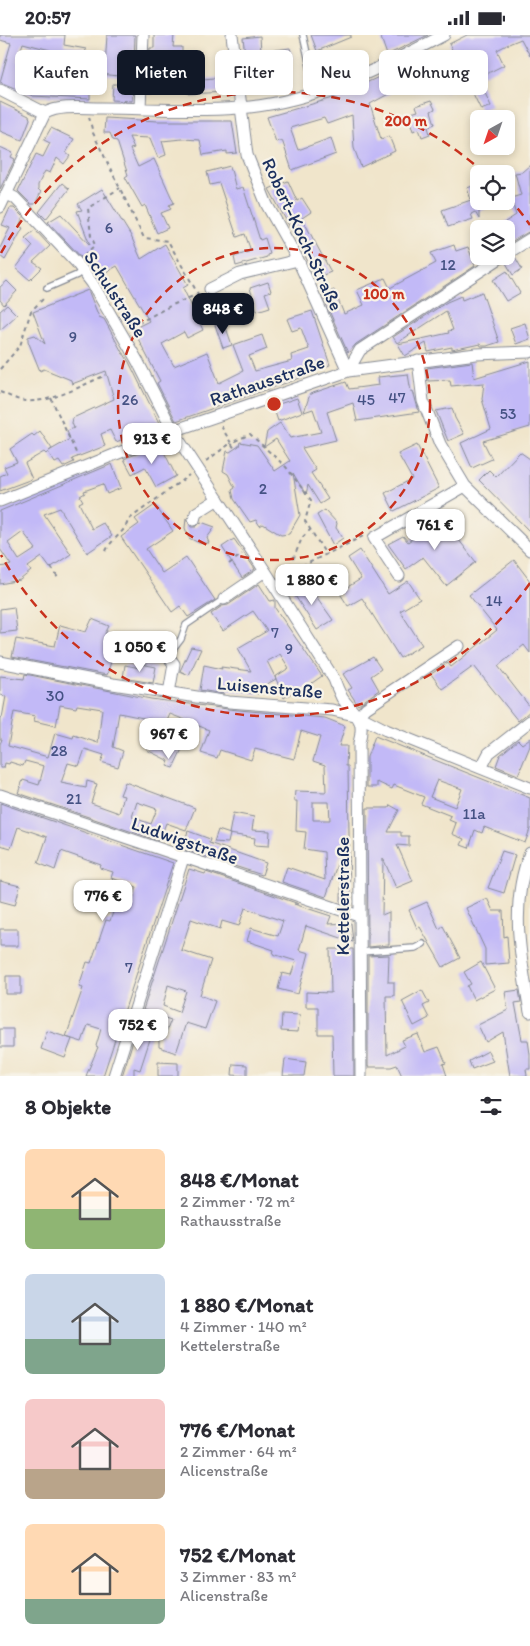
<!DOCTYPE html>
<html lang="de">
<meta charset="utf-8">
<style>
:root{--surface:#fff;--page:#f7f7f7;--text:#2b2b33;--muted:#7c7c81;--accent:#111827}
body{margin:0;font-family:Itim,sans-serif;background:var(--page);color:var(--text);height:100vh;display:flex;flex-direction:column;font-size:19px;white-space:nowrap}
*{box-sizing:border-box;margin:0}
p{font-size:16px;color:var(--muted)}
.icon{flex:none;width:28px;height:28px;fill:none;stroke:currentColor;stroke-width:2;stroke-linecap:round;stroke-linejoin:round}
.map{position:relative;height:1041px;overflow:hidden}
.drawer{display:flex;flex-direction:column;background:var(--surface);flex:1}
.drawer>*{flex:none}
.banner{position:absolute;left:15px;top:15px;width:500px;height:45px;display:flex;gap:10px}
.needle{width:32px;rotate:220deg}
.buttons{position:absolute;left:470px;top:75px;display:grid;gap:10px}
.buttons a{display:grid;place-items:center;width:45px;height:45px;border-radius:8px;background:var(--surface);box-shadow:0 2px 8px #0003;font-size:25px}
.price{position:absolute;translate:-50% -42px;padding:0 11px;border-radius:10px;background:#fff;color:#222;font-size:16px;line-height:32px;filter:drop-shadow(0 1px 2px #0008)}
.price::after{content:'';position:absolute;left:50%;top:30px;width:15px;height:11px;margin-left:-8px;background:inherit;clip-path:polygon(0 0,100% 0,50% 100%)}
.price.selected{background:var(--accent);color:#fff}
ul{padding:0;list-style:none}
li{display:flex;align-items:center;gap:15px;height:125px;padding:0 25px}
li span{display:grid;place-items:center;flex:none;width:140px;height:100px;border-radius:8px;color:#555}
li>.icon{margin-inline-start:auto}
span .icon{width:60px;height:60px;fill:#fffc;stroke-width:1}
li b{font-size:21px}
h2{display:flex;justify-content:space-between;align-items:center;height:60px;padding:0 25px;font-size:21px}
.chip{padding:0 18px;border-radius:8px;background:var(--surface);box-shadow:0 2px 8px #0003;font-size:18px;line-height:45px}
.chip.selected{background:var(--accent);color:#fff}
.status{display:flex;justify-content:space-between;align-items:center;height:35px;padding:0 25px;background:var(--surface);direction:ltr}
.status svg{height:14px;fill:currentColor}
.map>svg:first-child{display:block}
.building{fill:#c2b9f7;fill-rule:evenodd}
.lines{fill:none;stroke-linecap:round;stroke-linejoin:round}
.lane-casing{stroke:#868a94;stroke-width:8}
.street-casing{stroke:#868a94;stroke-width:13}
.path{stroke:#868a94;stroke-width:2;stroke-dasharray:4 4;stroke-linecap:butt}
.lane{stroke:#fff;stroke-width:5.5}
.street{stroke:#fff;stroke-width:11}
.ring{fill:none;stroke:#c8321e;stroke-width:2.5;stroke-dasharray:9 6}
.labels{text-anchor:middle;stroke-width:4.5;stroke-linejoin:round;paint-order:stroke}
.number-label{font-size:16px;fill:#455284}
.street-label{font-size:19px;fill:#1b2f5e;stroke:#f7f3e8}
.centre{fill:#c8321e;stroke:#f7f3e8;stroke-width:2.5}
.ring-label{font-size:15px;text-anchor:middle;font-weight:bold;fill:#c8321e;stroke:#f7f3e8;stroke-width:4.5;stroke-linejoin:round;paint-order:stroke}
</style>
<div class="status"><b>20:57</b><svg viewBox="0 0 49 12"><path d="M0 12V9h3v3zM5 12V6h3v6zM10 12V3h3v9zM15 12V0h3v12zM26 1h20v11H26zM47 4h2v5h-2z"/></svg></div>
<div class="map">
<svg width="530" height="1041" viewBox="0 0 530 1041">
<rect width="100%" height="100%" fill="#f7f3e8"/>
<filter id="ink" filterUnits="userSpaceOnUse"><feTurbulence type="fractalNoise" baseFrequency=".02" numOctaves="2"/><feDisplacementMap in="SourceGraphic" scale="10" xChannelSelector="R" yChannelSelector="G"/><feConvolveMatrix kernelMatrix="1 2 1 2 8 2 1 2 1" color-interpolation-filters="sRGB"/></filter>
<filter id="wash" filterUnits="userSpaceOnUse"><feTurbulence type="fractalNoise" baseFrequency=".0096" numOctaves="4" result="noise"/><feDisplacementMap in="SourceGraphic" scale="20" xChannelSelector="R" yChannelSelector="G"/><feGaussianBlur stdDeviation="1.12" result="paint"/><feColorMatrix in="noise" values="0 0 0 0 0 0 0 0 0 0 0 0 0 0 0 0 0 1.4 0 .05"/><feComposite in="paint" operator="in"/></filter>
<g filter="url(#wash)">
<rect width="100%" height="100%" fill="#f0e5cb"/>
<g id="blocks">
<path class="building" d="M0,0H65L64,10L86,14L84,30L105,31L107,0H135L134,28L120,27L119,41L90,38V64L33,61L0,47L11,8L0,5ZM23,8L50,15L49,20L66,25L67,43H59V48L29,45L33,31L17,26Z
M154,0H174L173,12H182V26H185L186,41L170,42V56L148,58L150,13H154Z
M311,0H351V2L317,16Z
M380,0H428L387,20Z
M467,0H530V21L521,4L511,8L497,15L504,30L478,43L491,71L481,75L463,38L474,33L465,17L456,22L449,9Z
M260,1L261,17L290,13L293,24L285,26L289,45L249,56L246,40L253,39L249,18L245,19L243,3Z
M429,19L440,50L429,56L423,38L392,53L394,56L370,69L381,104L389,101L395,116L361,132L354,113L352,80L327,89L324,83L290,93L298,115L331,103L336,119L292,135L282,105L276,107L267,82L333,63Z
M202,40L203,44L224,42L225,57L188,59L187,41Z
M448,41L453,54L445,57L440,44Z
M113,49H133L132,66L112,65Z
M431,66L435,74L431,76L435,89L428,92L430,99L422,102L419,94L413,96L408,79L418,76L416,71Z
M0,67L29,81L30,84L22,105L0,96Z
M105,83L158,86H232L237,118L227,119V116L203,120L200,105L182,104L162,106L166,120L158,123L150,103L129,102L134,113L130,114L138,132L154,124L174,168L169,170L171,174L161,178L168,193L157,198L145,170L142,172L125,142L128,140L117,106L113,105L110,98H104Z
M51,93L74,104L66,118L70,121L64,129L57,123L50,138L45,136L38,150V154L41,157L35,169H31L18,156L36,119L43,122L50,108L44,105Z
M0,112L13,118L11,122L15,124L0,154Z
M530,130V196L506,210L505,187L516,180L511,163L521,160L515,138L522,137Z
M230,131L236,154L243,152L260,205L265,203L270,219L267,220V222L236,231L234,222L251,216L245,199L237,202L219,148L210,150L207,137Z
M288,146L297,166L302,163L311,177L302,183L331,237L315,243L303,216L269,154Z
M62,148L69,154L46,184L39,177Z
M479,149V166L504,168L479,176V184L475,177L471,179L473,184L448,192L442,175L471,165L467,153Z
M102,154L131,201L141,224L165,209L188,250L183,253L203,295L187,303L184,297L162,309L174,331L207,317L219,348L243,336L233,310L262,300L267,314L249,321L255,336L292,326L291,320L309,314L301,293L292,296L287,284L312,276L330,330L305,339L306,341L176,386L157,348L160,346L133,294L149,286L117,231L97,243L83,224L48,187L61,179L90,210L77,176L82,175L78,169Z
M10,173H14L23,182L19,191L23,193L5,225L0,221V213L10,193L2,190Z
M35,195L50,211L33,227L42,233L30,245L16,233L33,211L25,203Z
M454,210L456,216L468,212L475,231L356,309L348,318L322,260L334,255L344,279L364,270L357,255L385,243L390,253L436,228L431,218Z
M515,222L522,234L513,240L506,228Z
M507,236L520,258L506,266L493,245Z
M7,246L17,256L4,270L0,265V252Z
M268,247L271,256L265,258L270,272L257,276L250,253Z
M88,255L99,282L104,284L123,319H124L129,327L160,390L130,405L129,402L116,407L110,395L101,399L105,411L72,424L74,427L63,432L59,426L55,428L48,417L46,419L44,417L25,428L32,444L0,456V441L7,438L4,432L17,427L10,414L32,399L34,401L40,396L52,414L49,416L70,404L67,396L74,393L72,388L73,383L114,364L106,336L72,349L71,345L44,334L40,336L28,306V302L35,300L45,309L33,277Z
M482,257L499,307L487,311H481L480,309L452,315V312L428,317L426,308L405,321L398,309L449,298L448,296L453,295L446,276L397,308L393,302L447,267L461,261L462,265Z
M7,270L17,280L0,295V276Z
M224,287L232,310L223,313L215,290Z
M525,288L530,304L516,309L510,293Z
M530,326V392L483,406L492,424L472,433L461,408L491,394L482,364L484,348L451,351L450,345L428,346L427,333L472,327L474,343Z
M408,339L411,357L413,356L419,377L357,386L353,368L327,377L336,405L302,413L316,435L311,438L328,464L320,469L308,450L306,460L293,438L300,480L289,499L281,500L263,489L260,491L256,485L250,487L234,464L232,455L235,453L228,439L223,436L227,416L230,417L239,411L240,407L257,410L275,436L290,426L276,404L264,412L267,397L280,388L290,403L321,397L313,374L304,377L310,359L346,347L349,354L379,350L378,342Z
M297,363L302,377L278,386L273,371Z
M452,373L455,383L464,399L448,406L436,376Z
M160,409L176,441L156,452L145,432L132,439L124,424Z
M417,410L439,453L394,476L385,458L412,444L398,419Z
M520,417L530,424V497L479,445L489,435L496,442Z
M112,429L121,453L107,459L103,449L84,456L85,458L80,461L83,466L79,468L92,494L103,488L112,501L87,518L60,473L44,479L71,519L50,533L42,522L28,532L31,536L20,545L0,549V532L11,530L0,514V476ZM23,497L36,514L19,525L8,508Z
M155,470L173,496L146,514L162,538L186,522L215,565L188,582L180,571L172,577L121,502L139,489L135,484Z
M325,475L337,488L336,493L343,503L333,510L317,480Z
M441,482L476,527L446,551L423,522L406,534L388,509L403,501L408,507Z
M186,483L191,492H196L201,487L215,492L207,503L209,508H199L189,503L185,493Z
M234,504L255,534L242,543L222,512Z
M360,515L388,559L408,546L420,564L400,576L422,610L400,623L362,563L348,571L339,557L361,544L348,523Z
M514,525L530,546V618L524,610L498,631L530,672V676L518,686L474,631L442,654L431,639L448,628L451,632L497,595L469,560Z
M306,547L333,585L317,595L292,556Z
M259,549L270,566L275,565V573L322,641L295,660L293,657L284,663L276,644L260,653L259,659L225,655L224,659L200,655L204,630L222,634L221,632L251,636L238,613L267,596L253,576L223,596L211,579L222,571L228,570ZM280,619L289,633L275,642L276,644L267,626Z
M14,572L17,596L0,598V574Z
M92,584L109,591L105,599L118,603L107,640L12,622L16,604L55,611L60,590L86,597Z
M191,612L201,614L189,640L180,636Z
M373,622L381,634L371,641L379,655L358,670L348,655L352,653L343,639Z
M141,629L156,632L153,648L123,643L125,630L140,633Z
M25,639L151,664L228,674L325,683L345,691L339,711H347L346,731H348L350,868L341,867L342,815L326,862L282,847L287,832L325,845L324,817L304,814L306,797L296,796L297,766H294L295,756L326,757L325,730L313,726L320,702L301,696L294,724L255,714L251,725L220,715L217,723L201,718L209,695L194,689L173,733L167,731L169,726L147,715L153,702L174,712L185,685L170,679L164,693L152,688L153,685L119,678L113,712L123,716L118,732L101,727L104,720L85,714L79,731L68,728L61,748L86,753L87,746L97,749L91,768L119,778L124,761L120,760L125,747L195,773L186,795L166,788L159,806L18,758L23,745L39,750L44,731L25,726L23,731L10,727L9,729L5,728L4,733H0V709L2,704H0V682L2,683L6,661L0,660V641L24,644ZM60,670L76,673L77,670L102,674L98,708L74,700L73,703L55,698L48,722L8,711L14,677L35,681L34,686L56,691ZM137,767L157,774L151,789L132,782ZM313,767H329L330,785H313Z
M375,701L530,763V794L525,808L484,792L482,798L475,795L469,813L461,810L464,804L452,799L456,788L449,785L451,781L421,769L424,762L394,750L392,754L377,747V752H367V722ZM437,745L462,754L455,772L430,762Z
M530,703V711L518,740L496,731L500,720L518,705L522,709Z
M0,768L173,828L103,1041H86L98,1012L96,1011L101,994L88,990L82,1007L66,1002L83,953L79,951L87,927L91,928L106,885L110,886L118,863L132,867L137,852L111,843L113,837L100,833L101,830L61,816L55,835L38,828L47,802L18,792L11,813L0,810Z
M390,770L399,775L388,797H401V801H409V811L397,810L413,846L396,853L383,823L382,880L389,877V910L368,912L367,773H389Z
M233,778L254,782L252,795L270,796L269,811L254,810L255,803L229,799Z
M218,795L230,799L228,808L214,807Z
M188,796L210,804L209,808L266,828L262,840L182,814Z
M502,816L515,820L504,858L488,853Z
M189,834L205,839L206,837L299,869H294L331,881L328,889L351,888L353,907L306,891L299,915L309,918L298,959L278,954L282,938L291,940L296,926L273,919L274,915L247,906L251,893L278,901L283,886L245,873L239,891L222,886L220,894L191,884L181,915L211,925L200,960L215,966L205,994L186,988L176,1018L159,1012V997L165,1000L171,985L159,981V977L158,980L143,975ZM168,950L186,956L179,977L163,971Z
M0,846L20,851L15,870L0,866Z
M487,863L493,876H503L504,902L507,901L509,928L485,930V914L466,873Z
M427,867L439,894L443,891L460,923L443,932L420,892L417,893L409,875Z
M0,894H18V911H0Z
M330,914H353L354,1041H333L332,999H318V972H306V957L331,958Z
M389,920L388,947H394V961H386L387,1020L405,1011L402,1005L418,999L425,1017L439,1012L446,1028L443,1029L447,1041H402L397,1030L391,1032H368V921Z
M481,927L495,954L474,965L467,951L471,949L464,937Z
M6,941H21V959H6Z
M422,955L429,968L423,971L429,983L414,991L402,966Z
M519,955L521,967L515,968L522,1005H528L530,1019V1034H526L527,1041H510L503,997L486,1007L478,990L508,975L505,957Z
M282,979L300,980L298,997L281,996Z
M138,990L153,995L140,1035L134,1033V1041H122Z
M0,994H13V1012H0Z
M47,996L72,1004L65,1023L41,1014Z
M488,1016L493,1026L472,1034L469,1026Z
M285,1024L306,1027L304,1041H283Z
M158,1027L178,1028V1041H158Z
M233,1029L247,1030V1041L232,1040Z"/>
</g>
</g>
<g filter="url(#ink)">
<use href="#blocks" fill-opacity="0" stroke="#868a94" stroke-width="1"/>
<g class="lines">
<defs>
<path id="lane" d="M303,0L316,58
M47,253L77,240L82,235
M168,621L181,604L186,590L224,564
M360,917L415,913L423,909"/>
<path id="street" d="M232,0L247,120L267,170L298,225L348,336
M0,55L45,78
M140,73L143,0
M45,78C61,70 83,73 101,73C146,73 193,77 238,73C313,68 379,34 444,0
M7,159L15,163L76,227L92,248L138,327L173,396L265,536
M0,172L45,78
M506,219L530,204
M210,254L240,239L298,225
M418,326L423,366L440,409L465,451L530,515
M348,336L360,315L503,221
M0,466L173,396L348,336L476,319L530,317
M194,485L196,478L218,464
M399,541L374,503L465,451
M224,564L265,536L334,644C336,650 339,657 342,663C355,681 366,683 359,708L361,1041
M168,621L174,629L169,658
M0,627L113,649L229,667L332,675L359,681L386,695L530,753
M359,681L366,673L459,611
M481,733L489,718L530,686
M0,760L359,881
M530,818C509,870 521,924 530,977
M114,1041L183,823"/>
</defs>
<use href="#lane" class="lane-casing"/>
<use href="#street" class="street-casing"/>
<path class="path" d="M89,82L93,98L144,203L168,206L198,259
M84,220L95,210L91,201L88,173L120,153
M131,292L170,271L198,259
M0,334L20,311L31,276L44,263
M0,357C8,360 16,365 25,366C53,368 82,350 106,340
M51,363L78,422
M221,391L231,408L250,399L286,432L311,465L305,486L325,518
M206,426L231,408L235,414
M106,516C111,504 126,497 128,485L189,440
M229,529L242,519
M51,532L58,543
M287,539L302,503L310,495
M281,543C308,527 336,515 363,501"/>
<use href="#lane" class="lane"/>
<use href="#street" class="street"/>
</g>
</g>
<g class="ring">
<circle cx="274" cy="369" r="156"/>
<path d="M530 548A312 312 0 0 1 1 520M1 218A312 312 0 0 1 483 137M508 162A312 312 0 0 1 530 190"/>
</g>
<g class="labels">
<g class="number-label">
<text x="109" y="198">6</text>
<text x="448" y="235">12</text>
<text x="73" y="307">9</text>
<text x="397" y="368">47</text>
<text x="130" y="370">26</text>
<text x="366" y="370">45</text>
<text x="508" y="384">53</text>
<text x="263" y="459">2</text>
<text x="494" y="571">14</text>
<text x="275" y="603">7</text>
<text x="289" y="619">9</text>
<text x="55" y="666">30</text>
<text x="59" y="721">28</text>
<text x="74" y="769">21</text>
<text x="474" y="784">11a</text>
<text x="129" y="938">7</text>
</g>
<g class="street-label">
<text transform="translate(303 199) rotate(65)" y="7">Robert-Koch-Straße</text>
<text transform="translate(116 259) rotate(57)" y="7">Schulstraße</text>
<text transform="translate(267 345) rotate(-19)" y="7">Rathausstraße</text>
<text transform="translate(270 652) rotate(5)" y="7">Luisenstraße</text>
<text transform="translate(185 805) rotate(19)" y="7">Ludwigstraße</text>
<text transform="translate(342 861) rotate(-90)" y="7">Kettelerstraße</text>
</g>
</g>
<circle cx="274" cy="369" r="8" class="centre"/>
<g class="ring-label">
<text x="406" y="91">200 m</text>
<text x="384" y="264">100 m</text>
</g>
</svg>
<div class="buttons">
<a><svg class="needle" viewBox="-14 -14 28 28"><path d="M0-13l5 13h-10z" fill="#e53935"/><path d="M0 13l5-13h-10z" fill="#7c7c81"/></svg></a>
<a><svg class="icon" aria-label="locate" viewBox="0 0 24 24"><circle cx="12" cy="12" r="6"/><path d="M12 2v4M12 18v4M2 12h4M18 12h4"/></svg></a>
<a><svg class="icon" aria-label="layers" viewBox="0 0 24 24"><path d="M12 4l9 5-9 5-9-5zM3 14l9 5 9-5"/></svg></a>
</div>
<b class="price selected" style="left:223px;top:300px">848 €</b>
<b class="price" style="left:152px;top:430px">913 €</b>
<b class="price" style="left:435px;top:516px">761 €</b>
<b class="price" style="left:312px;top:571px">1 880 €</b>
<b class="price" style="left:140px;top:638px">1 050 €</b>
<b class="price" style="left:169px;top:725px">967 €</b>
<b class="price" style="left:103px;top:887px">776 €</b>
<b class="price" style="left:138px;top:1016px">752 €</b>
<div class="banner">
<a class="chip">Kaufen</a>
<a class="chip selected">Mieten</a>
<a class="chip">Filter</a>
<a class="chip">Neu</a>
<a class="chip">Wohnung</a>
</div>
</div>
<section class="drawer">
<h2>8 Objekte<svg class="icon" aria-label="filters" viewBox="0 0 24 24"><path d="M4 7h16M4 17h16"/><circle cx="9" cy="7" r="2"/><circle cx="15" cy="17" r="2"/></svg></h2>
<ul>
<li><span style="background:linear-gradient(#ffd9b3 60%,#8fb573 0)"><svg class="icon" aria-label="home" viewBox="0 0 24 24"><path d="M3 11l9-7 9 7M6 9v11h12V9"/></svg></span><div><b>848 €/Monat</b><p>2 Zimmer · 72 m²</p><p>Rathausstraße</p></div></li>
<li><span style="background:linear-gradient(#c9d6e8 65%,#7fa58c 0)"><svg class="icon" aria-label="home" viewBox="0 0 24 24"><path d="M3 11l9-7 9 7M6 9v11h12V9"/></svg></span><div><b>1 880 €/Monat</b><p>4 Zimmer · 140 m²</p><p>Kettelerstraße</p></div></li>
<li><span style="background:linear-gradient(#f6c9c9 70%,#b9a48a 0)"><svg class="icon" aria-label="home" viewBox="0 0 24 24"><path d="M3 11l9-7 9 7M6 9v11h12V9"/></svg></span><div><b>776 €/Monat</b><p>2 Zimmer · 64 m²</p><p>Alicenstraße</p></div></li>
<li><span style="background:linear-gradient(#ffd9b3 75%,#7fa58c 0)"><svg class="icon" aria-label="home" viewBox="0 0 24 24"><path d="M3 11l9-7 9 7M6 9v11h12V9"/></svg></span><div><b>752 €/Monat</b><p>3 Zimmer · 83 m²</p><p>Alicenstraße</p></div></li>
</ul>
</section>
